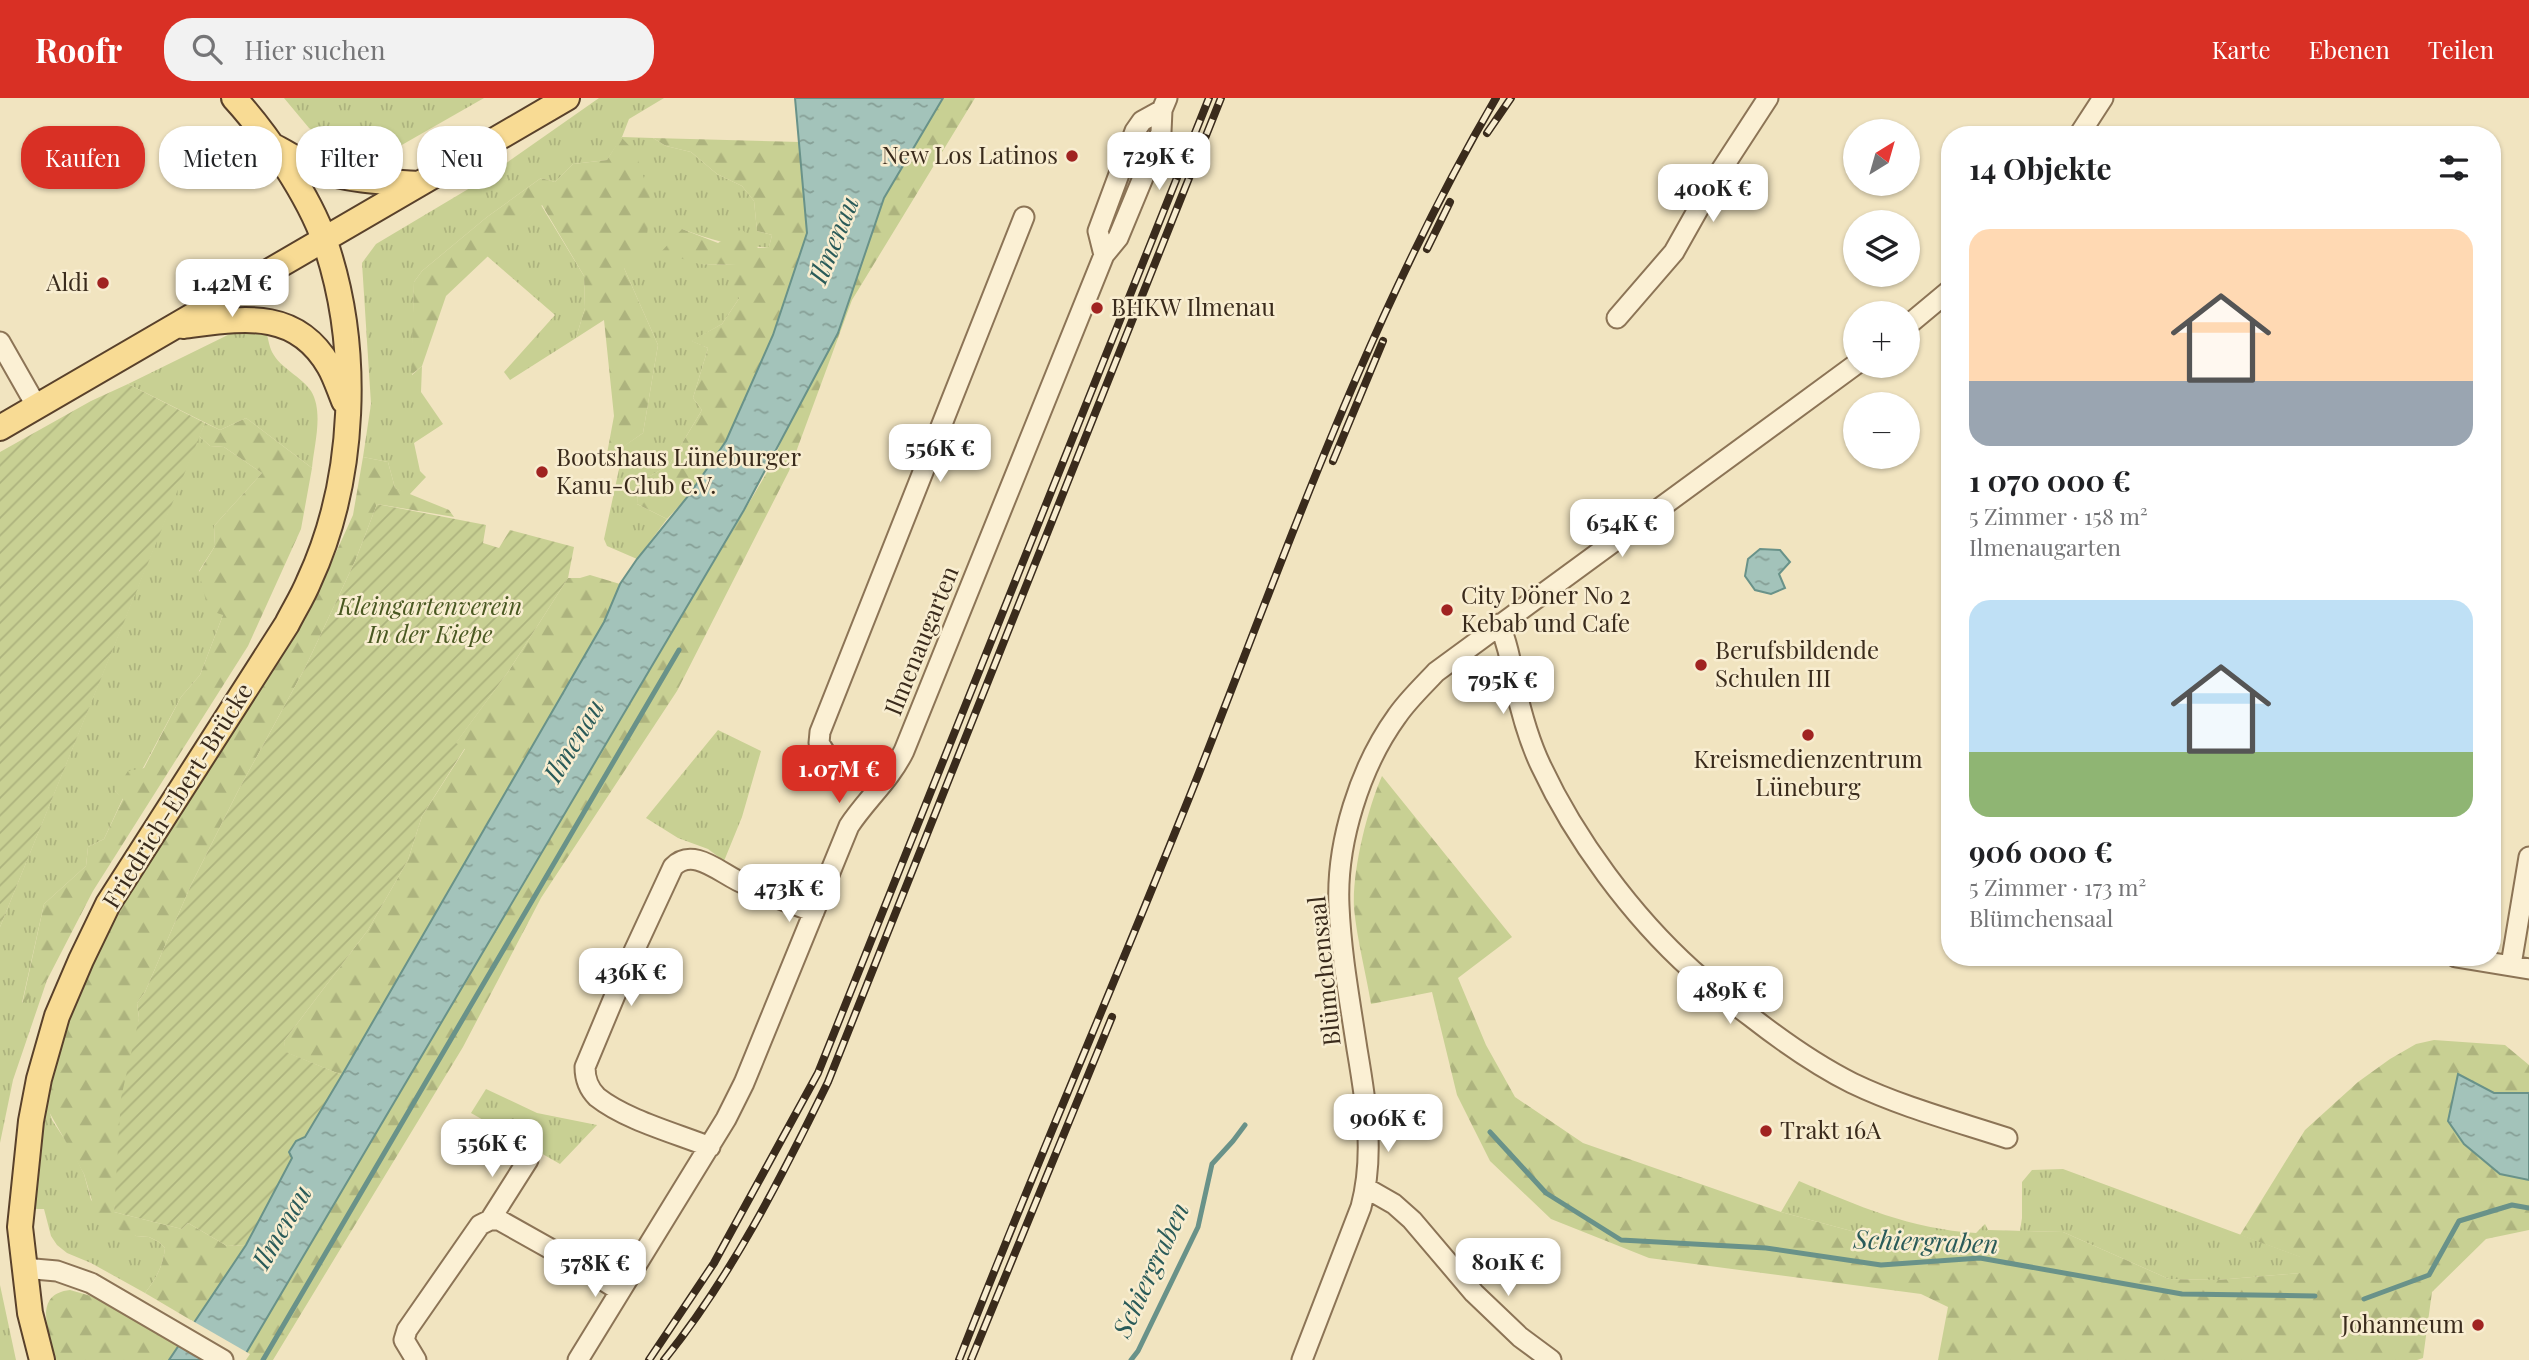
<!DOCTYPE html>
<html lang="de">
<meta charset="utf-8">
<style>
:root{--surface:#fff;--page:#f2f2f2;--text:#202124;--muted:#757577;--accent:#d93025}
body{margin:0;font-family:"Playfair Display",serif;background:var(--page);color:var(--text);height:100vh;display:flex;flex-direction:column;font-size:26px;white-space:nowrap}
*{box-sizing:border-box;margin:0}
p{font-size:23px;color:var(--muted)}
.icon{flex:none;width:38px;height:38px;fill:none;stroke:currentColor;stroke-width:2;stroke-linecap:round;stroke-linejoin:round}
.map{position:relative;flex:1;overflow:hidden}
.side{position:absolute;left:1941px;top:28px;width:560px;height:840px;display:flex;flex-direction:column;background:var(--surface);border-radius:28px;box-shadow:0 2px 5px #0004}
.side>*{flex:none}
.hud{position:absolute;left:21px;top:28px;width:665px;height:63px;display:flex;gap:14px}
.needle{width:46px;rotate:37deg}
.tools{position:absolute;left:1843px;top:21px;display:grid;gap:14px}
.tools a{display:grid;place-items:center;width:77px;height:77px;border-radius:50%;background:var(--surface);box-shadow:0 2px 5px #0004;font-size:35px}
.price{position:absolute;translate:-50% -60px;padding:0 16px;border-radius:14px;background:#fff;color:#222;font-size:23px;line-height:46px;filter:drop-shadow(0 2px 4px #0008)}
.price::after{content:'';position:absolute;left:50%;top:42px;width:21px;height:16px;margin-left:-10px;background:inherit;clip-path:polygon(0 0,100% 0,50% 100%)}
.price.selected{background:var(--accent);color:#fff}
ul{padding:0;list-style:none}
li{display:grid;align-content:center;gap:14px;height:371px;padding:0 28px}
li span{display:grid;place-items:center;height:217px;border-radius:21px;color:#555}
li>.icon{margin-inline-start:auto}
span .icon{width:126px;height:126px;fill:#fffc;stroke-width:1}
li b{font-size:30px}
h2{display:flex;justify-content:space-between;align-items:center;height:84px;padding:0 28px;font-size:30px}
.tag{padding:0 24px;border-radius:28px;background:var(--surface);box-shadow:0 2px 5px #0004;font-size:24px;line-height:63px}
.tag.selected{background:var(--accent);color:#fff}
header{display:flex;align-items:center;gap:42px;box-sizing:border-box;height:98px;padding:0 35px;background:var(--accent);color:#fff}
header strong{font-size:33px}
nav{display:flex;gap:38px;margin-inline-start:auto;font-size:24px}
.search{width:490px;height:63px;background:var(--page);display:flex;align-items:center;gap:18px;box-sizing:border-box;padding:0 24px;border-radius:28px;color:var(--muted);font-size:26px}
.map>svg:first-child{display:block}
.grass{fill:url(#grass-tufts)}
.forest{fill:url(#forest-firs)}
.garden{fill:url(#garden-furrows)}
.water{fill:url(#water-ripples);stroke:#699289;stroke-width:2}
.pier{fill:#f1e4c0}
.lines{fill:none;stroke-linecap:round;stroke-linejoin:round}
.stream{stroke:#699289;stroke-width:5}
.minor-tunnel{stroke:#ccbf9f;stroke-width:19;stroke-dasharray:19 10;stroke-linecap:butt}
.minor-casing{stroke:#8c7456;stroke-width:23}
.major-casing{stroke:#59412b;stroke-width:28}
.minor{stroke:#fbf0d4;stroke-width:19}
.major{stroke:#f8db94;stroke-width:24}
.rail-casing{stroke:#3a2b1c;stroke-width:8}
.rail{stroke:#f8edd0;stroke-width:5;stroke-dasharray:16;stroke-linecap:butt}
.poi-dot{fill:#a02321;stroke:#f8edd0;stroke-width:2.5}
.labels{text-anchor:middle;stroke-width:5;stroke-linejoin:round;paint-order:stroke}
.poi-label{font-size:24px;fill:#3a2b1c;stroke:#f8edd0;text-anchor:start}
.park-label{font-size:24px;font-style:italic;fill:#495821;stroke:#f8edd0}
.street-label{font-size:24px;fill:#3a2b1c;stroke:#f8edd0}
.water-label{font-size:26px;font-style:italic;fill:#2a5b59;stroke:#f8edd0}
</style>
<header>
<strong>Roofr</strong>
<div class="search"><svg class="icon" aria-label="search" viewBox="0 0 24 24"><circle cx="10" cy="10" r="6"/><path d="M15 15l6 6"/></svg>Hier suchen</div>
<nav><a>Karte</a><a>Ebenen</a><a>Teilen</a></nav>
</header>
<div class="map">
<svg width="2529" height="1262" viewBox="0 0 2529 1262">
<defs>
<pattern id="grass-tufts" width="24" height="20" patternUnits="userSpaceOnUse" patternTransform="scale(1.75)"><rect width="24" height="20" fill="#c8d093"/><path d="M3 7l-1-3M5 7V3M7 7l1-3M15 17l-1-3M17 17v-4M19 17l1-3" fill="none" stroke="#adb37e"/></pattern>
<pattern id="forest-firs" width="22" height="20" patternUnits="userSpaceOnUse" patternTransform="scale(1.75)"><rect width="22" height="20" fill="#c8d093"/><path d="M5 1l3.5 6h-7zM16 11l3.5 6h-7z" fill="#adb37e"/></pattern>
<pattern id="garden-furrows" width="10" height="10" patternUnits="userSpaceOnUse" patternTransform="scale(1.75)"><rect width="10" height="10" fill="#c8d093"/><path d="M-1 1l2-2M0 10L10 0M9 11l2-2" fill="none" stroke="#adb37e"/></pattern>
<pattern id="water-ripples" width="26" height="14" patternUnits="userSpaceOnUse" patternTransform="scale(1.75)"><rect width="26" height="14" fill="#a3c3ba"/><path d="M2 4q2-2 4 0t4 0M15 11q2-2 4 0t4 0" fill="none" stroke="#869f96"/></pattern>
</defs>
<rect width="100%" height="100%" fill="#f1e4c0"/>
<path class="grass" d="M284,0H484L393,52L366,57L336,48L309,30Z
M599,0H664L629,21L622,39L653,40L666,48L691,54L717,76L742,88L754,103L757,133L772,137L769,149C738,150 711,142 682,131L699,166L737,167L740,199L722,226L692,243L708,250L693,300L702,312L669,367L638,385L637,406L667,421L637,461L607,448L604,441L624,348L643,335L658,247L624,170L622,39L607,62L573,66L555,84L541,80L487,119L422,173L414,184L412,277L422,268L421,294L443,326L414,345L420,373L426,379L409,397L395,390L388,364L363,359L371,306L362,165L376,146L475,87Z
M541,107L584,178L585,210L576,240L510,282L504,274L555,217L487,158Z
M238,232L266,233C268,239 269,248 272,254C281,271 301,278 311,293C324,314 314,347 312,370L246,320L220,332L128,286Z
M199,338L210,348L224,349L262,375L214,428L215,448L199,473L223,517L200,577L181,599L143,670L115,693L123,700L104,741L88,749L86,768L44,806L22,905L47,882L13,982L0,1045V829Z
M718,632L761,653L742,719L724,763L708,751L678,740L646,720Z
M486,991L537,1015L597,1027L560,1066L471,1015Z
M46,1002L52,1022L73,1054L84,1076L91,1102L136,1138L149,1139L159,1144L165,1150C163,1168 156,1181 145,1195L91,1165L67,1155L57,1147L51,1138L44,1111H34L35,1080Z
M2063,1071L2301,1159L2300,1175L2217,1182L2169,1181L2063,1134L2020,1133L2022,1120V1084L2032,1072Z
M1799,1083C1858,1108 1911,1131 1976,1135L1985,1126L1988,1132L1979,1143L1859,1135L1781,1114Z
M0,1187L16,1262H0Z"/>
<path class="forest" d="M943,0H975L852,202L789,373L677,593L541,800L463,949L273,1262H241L772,366L854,161L884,100Z
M621,39L636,55L651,103L645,154L624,170L658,247L643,335L606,361L614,318L604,222L576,240L585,210L584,178L542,107L446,198L422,268L411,277L414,184L422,173L487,119L541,80L555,84L573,66L607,62Z
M653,40L800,44L807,135L773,237L726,343L689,397L667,421L637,406L638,385L669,367L702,312L693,300L708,250L691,243L722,226L740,199L730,182L736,167L699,166L661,154L682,131L718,145L742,131L758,150L769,149L772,137L757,133L754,103L742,88L717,76L691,54L666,48Z
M246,320L312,370L301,431L248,548L93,793L47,882L22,907L44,806L86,768L88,749L104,741L123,701L115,693L128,673L144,670L181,599L200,577L223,517L208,512L199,474L215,448L214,428L262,375L224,349L210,348L199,338L205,325L220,332Z
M363,359L388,364L395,390L449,412L454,419L377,406L356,461L305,570L238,693L191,787L145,894L137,905L139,920L114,1114L182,1131L188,1125L227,1148L246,1147L194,1224L145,1195C156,1181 163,1168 165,1150L159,1144L149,1139L136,1138L110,1128L102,1123L95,1113L84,1076L48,1012L46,1002L61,943L79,890L108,831L308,516L353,417Z
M590,477L620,486L604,524L342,977L285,954L284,943L368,832L408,762L422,718L465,651L455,646L508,574L568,480H580Z
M1382,678L1512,839L1458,880L1486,947L1515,999L1583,1045L1781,1114L1859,1135L1978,1143L1988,1132L2063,1134L2169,1181L2217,1182L2300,1175V1159L2240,1137L2305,1032L2358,984L2390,961L2416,946L2434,942L2505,947L2529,967V1132L2486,1141L2432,1194L2423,1260L2417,1262H1938L1948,1209L1921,1196L1649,1160L1551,1121L1490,1063L1457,997L1432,894L1371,906C1366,875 1357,842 1354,810C1352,773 1367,712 1382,678Z
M70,1192L91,1198L179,1248L169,1262H56C50,1237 31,1196 70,1192Z"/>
<path class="garden" d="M128,286L205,325L0,829V354L91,303Z
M377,406L486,427L483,445L499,450L510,432L574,449L568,480L508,574L456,645L465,650L422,718L408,762L368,832L284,943L286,954L342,977L305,1039L296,1043L289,1054L292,1060L246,1147L227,1148L188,1125L182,1131L114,1114L121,1000L139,920L137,905L145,894L191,787L238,693L305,570L356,461Z"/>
<path class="water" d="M795,0H943L884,100L838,235L744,412L242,1262H169L246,1147L292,1060L289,1054L296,1043L305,1039L342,977L604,524L620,486L637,461L689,397L726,343L773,237L807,135Z
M1760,451L1780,452L1790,464L1779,476L1785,490L1771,496L1755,492L1745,478L1748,461Z
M2458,976L2494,995H2529V1082L2500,1076L2464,1046L2448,1023Z"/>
<path class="pier" d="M191,1222L250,1256L246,1262H203L175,1246Z"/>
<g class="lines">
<path class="stream" d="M1490,1034L1546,1095L1621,1142L1766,1150L1881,1167L1980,1160L2182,1196L2315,1198
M2364,1201L2429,1177L2459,1123L2512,1107L2529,1110
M263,1262L679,552
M1131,1262L1138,1253L1198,1129L1212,1066L1233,1043L1245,1027"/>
<path class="minor-tunnel" d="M745,786L780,801
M556,1154L590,1174"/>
<defs>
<path id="minor" d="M2079,37L2103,0
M1104,157L1098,133L1135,33L1142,23L1162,12
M1617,220L1674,154L1714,83L1768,0
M1908,227L1950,192
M0,244L37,309
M1499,526C1508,546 1511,566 1515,587C1521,614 1529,643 1541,668C1575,741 1632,818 1692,872C1710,888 1730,903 1750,918C1782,943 1816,967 1852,985C1902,1009 1955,1023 2007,1040
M826,656L819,645L820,634L1024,119
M780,801L814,814
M2456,859L2529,871
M2511,867L2529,759
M710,1049C675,1035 626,1022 597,999C588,990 585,981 585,969L628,866L673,769C694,747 723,778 745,786
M1366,1090L1394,1106L1412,1122L1474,1195L1520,1239L1551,1262
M490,1122L528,1062
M23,1170L57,1173L91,1185L223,1262
M590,1174L620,1193
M416,1262L404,1242L407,1232L480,1127L490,1122H499L556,1154
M578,1262L726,1021L744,985L849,728C866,702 890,682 904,653L1104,157L1118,140L1152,58L1161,34L1162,12L1167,0
M1302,1262L1361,1109C1375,1056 1366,1004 1357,951C1350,904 1341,856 1339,808C1336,745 1360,669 1397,618C1408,602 1423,588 1436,574L1855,267"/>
<path id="major" d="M273,48C287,55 302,65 317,71C349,83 385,84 419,86
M183,228C240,221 295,209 329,268C335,278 339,291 344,303
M0,330L567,0
M42,1262L30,1215L20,1129L31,1023L39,981L57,918L81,862L108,806L287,526C294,512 303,498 309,483C356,382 361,249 325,144C309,98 267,36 234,0"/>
</defs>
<use href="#minor" class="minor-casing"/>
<use href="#major" class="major-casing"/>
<use href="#minor" class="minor"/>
<use href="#major" class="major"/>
<defs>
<path id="rail" d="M1487,35L1511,0
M1427,151L1450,104
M1333,363L1383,243
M649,1262L714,1165L818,975L1209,0
M664,1262C731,1179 781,1080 828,984L1221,0
M959,1262C1036,1065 1121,871 1199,675C1289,446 1371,213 1496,0
M971,1262L1112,919"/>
</defs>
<use href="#rail" class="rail-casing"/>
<use href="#rail" class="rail"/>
</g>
<g class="poi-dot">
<circle cx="1072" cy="58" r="7"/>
<circle cx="103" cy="185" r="7"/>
<circle cx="1097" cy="210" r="7"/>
<circle cx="542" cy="374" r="7"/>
<circle cx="1447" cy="512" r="7"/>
<circle cx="1701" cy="567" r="7"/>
<circle cx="1808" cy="637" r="7"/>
<circle cx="1766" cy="1033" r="7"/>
<circle cx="2478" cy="1227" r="7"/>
</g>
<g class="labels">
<g class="poi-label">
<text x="1058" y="66" text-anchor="end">New Los Latinos</text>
<text x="89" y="193" text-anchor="end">Aldi</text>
<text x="1111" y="218">BHKW Ilmenau</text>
<text x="556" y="368">Bootshaus Lüneburger<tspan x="556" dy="28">Kanu-Club e.V.</tspan></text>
<text x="1461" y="506">City Döner No 2<tspan x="1461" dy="28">Kebab und Cafe</tspan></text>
<text x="1715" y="561">Berufsbildende<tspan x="1715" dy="28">Schulen III</tspan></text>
<text x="1808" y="670" text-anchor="middle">Kreismedienzentrum<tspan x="1808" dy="28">Lüneburg</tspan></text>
<text x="1780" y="1041">Trakt 16A</text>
<text x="2464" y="1235" text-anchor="end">Johanneum</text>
</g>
<g class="park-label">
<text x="430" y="517">Kleingartenverein<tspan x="430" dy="28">In der Kiepe</tspan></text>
</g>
<g class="street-label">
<text transform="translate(922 543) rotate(-68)" y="8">Ilmenaugarten</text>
<text transform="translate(178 698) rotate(-58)" y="8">Friedrich-Ebert-Brücke</text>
<text transform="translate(1325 873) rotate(-96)" y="8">Blümchensaal</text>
</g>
<g class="water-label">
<text transform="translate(834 142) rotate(-68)" y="9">Ilmenau</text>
<text transform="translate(574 643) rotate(-59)" y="9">Ilmenau</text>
<text transform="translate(282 1129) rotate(-60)" y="9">Ilmenau</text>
<text transform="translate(1926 1144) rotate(2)" y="9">Schiergraben</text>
<text transform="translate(1151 1172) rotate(-65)" y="9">Schiergraben</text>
</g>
</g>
</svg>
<div class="tools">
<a><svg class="needle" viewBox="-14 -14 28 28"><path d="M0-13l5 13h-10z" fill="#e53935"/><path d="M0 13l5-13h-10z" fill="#757577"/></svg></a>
<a><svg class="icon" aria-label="layers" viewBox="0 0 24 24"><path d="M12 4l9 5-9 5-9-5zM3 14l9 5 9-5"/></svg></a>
<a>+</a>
<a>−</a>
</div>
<b class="price" style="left:1159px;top:94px">729K €</b>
<b class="price" style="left:1713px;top:126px">400K €</b>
<b class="price" style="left:232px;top:221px">1.42M €</b>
<b class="price" style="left:940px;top:386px">556K €</b>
<b class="price" style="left:1622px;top:461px">654K €</b>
<b class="price" style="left:1503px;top:618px">795K €</b>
<b class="price selected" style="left:839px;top:707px">1.07M €</b>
<b class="price" style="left:789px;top:826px">473K €</b>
<b class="price" style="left:631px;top:910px">436K €</b>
<b class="price" style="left:1730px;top:928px">489K €</b>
<b class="price" style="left:1388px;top:1056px">906K €</b>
<b class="price" style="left:492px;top:1081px">556K €</b>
<b class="price" style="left:1508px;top:1200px">801K €</b>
<b class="price" style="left:595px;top:1201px">578K €</b>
<div class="hud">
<a class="tag selected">Kaufen</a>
<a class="tag">Mieten</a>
<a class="tag">Filter</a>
<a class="tag">Neu</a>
</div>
<section class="side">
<h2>14 Objekte<svg class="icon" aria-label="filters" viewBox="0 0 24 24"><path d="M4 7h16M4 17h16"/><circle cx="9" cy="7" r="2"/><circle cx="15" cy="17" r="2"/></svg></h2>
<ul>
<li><span style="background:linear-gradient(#ffd9b3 70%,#9aa5b1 0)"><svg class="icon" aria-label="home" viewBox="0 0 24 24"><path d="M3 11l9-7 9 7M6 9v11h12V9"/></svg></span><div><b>1 070 000 €</b><p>5 Zimmer · 158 m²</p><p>Ilmenaugarten</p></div></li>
<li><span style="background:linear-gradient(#bfe0f5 70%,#8fb573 0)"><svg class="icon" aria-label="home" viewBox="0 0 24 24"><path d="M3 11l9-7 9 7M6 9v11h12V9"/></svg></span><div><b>906 000 €</b><p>5 Zimmer · 173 m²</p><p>Blümchensaal</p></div></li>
</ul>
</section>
</div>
